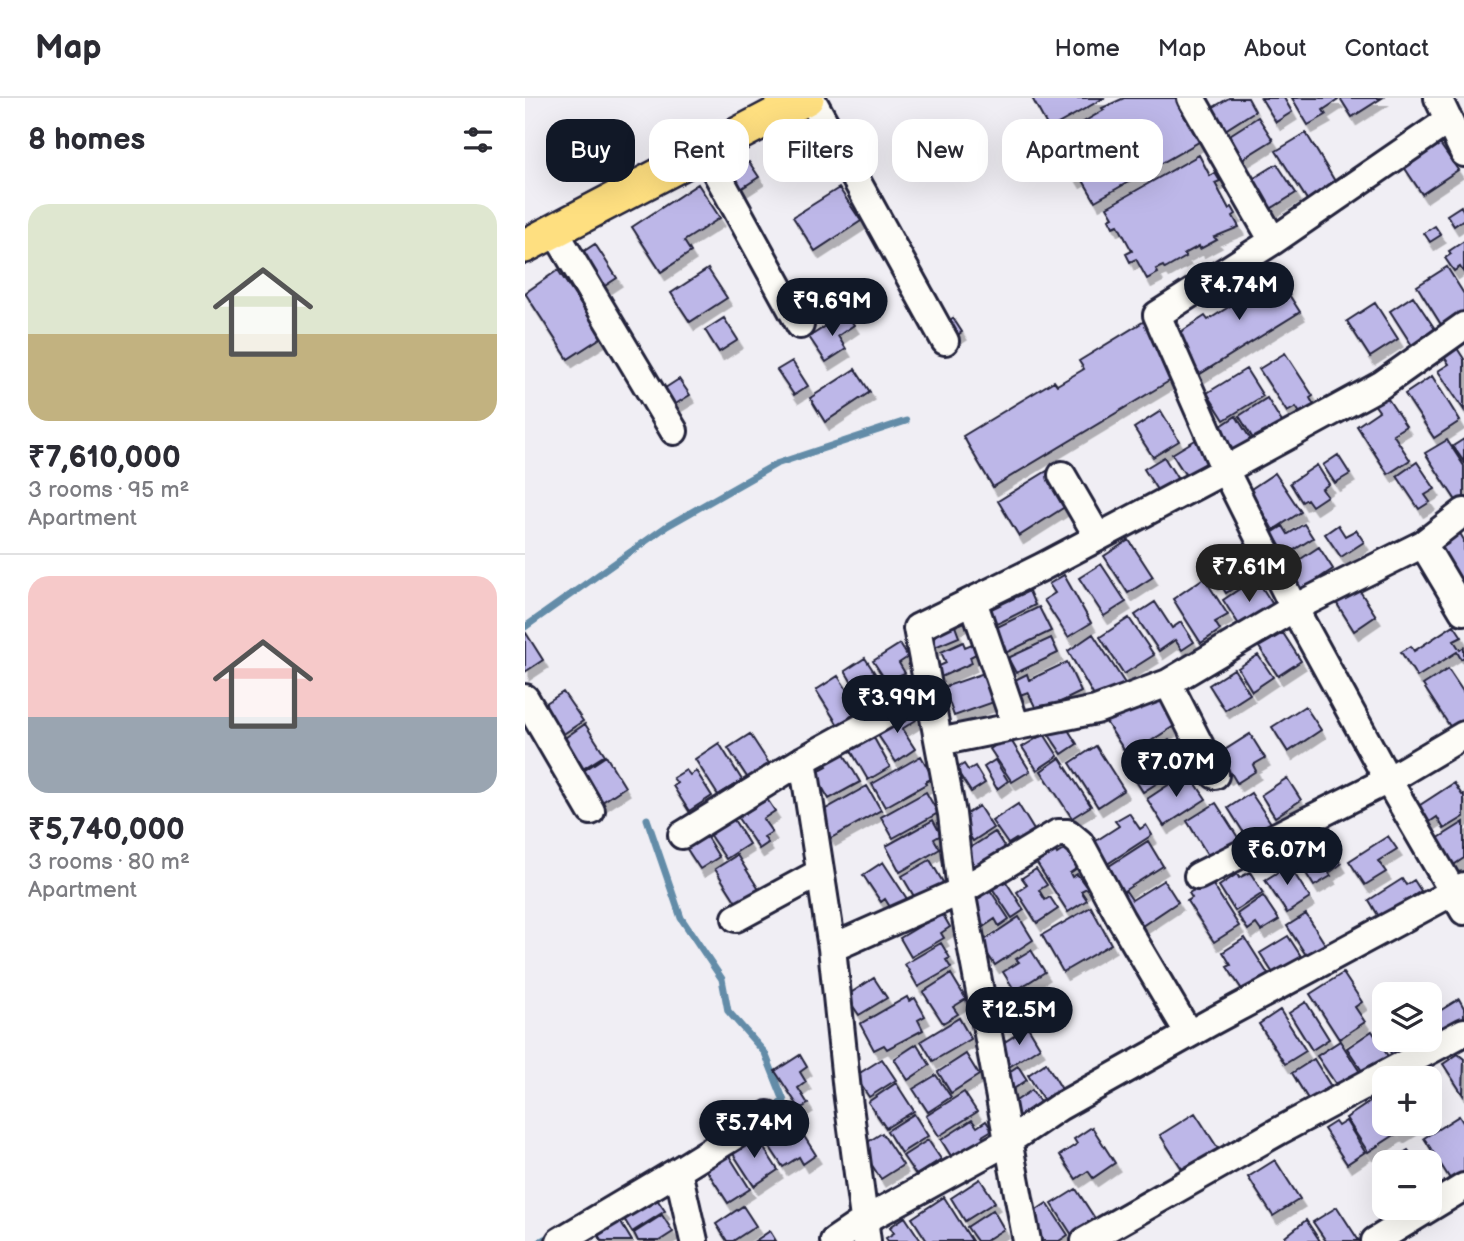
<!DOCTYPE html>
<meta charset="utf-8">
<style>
:root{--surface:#fff;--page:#f7f7f7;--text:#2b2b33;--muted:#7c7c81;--line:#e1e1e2;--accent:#111827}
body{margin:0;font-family:"Balsamiq Sans",sans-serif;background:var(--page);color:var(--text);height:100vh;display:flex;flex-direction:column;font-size:26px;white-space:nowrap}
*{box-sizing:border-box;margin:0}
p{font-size:23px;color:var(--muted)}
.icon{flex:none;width:38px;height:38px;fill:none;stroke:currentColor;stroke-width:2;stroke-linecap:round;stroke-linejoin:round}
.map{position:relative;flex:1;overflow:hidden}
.drawer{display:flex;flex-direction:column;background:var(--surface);width:525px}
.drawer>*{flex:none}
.banner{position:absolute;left:21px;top:21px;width:665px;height:63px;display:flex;gap:14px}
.tools{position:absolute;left:847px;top:884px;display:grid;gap:14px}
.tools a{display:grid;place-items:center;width:70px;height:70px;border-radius:14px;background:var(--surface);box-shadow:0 7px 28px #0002;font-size:35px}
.price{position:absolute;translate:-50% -60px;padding:0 16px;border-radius:24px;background:var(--accent);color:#fff;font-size:23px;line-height:46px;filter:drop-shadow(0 2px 4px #0008)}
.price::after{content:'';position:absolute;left:50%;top:42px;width:21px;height:16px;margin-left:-10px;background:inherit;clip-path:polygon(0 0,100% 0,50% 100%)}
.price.current{background:#222;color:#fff}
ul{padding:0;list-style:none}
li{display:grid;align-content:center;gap:14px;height:371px;padding:0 28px}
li+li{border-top:2px solid var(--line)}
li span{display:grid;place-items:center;height:217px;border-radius:21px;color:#555}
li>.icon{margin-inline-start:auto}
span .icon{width:126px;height:126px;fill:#fffc;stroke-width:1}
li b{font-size:30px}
h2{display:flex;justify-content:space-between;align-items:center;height:84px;padding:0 28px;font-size:30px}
.pill{padding:0 24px;border-radius:21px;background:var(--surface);box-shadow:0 7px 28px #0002;font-size:24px;line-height:63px}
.pill.current{background:var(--accent);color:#fff}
header{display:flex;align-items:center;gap:42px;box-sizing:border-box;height:98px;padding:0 35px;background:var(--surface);border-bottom:2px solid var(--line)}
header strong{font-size:33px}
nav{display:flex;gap:38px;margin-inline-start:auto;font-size:24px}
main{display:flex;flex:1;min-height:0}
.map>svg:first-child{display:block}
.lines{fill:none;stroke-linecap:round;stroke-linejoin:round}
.stream{stroke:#638ca8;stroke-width:7}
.building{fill:#bdb7e8;stroke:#22223b;stroke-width:2;filter:url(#shadow)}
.minor-casing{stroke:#22223b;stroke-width:32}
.major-casing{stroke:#22223b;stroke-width:38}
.minor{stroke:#fdfcf7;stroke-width:26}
.major{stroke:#fedf80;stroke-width:33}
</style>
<header>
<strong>Map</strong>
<nav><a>Home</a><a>Map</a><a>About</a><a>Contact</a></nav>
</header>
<main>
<section class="drawer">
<h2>8 homes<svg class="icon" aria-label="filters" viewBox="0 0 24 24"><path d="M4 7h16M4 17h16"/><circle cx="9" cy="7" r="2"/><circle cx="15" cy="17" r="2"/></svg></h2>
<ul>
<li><span style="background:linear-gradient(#dfe7d0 60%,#c2b280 0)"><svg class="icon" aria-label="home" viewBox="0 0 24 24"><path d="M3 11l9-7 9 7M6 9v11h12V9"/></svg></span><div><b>₹7,610,000</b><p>3 rooms · 95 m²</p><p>Apartment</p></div></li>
<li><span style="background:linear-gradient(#f6c9c9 65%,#9aa5b1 0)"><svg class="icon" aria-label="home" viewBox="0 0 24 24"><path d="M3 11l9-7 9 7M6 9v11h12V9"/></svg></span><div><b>₹5,740,000</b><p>3 rooms · 80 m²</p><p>Apartment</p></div></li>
</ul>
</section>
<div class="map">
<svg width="939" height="1143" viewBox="0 0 939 1143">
<defs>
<filter id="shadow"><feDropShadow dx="4.5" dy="8" stdDeviation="0" flood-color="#0004"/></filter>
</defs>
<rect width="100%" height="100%" fill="#f0eef4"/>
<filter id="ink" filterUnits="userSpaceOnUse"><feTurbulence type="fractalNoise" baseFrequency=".0143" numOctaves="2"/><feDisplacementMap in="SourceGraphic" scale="14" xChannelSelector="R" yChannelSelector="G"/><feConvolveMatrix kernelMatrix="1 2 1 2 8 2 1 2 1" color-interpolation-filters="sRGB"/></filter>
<g filter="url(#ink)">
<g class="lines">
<path class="stream" d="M0,529L142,428L251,366L381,323
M122,721L156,820L197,881L203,913L240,955L259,1003L244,1012
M16,1143L30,1135"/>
</g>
<path class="building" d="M507,0H579L524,31Z
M599,0H656L679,41L570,103L556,79L551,82L545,72L550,69L539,48L535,51L529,41L579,12L577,10Z
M704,0H723L730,13L700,32L687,10Z
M736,0H759L767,14L751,24Z
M767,0H811L813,2L798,12L801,17L783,27Z
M815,0H857L827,19Z
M733,19L748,42L714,63L700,40Z
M781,35L811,85L783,103L751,53Z
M915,46L933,72L897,96L879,69Z
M674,57L685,78L690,75L695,83L690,85L704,111L707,109L711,116L708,118L714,129L689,139L692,142L675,151L674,148L659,156L661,159L640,171L638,168L631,171L633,175L622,181L611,161L605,164L601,156L607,153L593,127L588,129L584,121L588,119L582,109Z
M224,64L234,79L214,92L205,76Z
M752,66L771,95L739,115L721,85Z
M173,86L195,120L159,143L166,154L136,174L107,129Z
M314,90L336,123L290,153L268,119Z
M936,108L939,114V121L929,128L922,117Z
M910,128L916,137L905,144L899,135Z
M939,143V175L935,169L929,173L920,160L926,156L924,153Z
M70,146L92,180L72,193L50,159Z
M922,169L939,196V214L917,228L892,188Z
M747,170L775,214L675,276L651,237L680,218L683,222L713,203L707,195Z
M183,171L202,200L165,224L146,195Z
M33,172L77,239L43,261L0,195Z
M888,198L912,234L888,249L865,213Z
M850,205L873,241L845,259L822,223Z
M321,215L329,227L313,238L321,251L301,264L284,239Z
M199,220L213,242L194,254L180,232Z
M428,220L437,234L426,241L417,227Z
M623,221L656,276L468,389L438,338L529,283L532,287L559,271L554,263Z
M930,247L939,261V312L913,273L924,266L917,256Z
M760,255L788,298L785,300L790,309L777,318L771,309L762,314L734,271Z
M267,263L283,288L269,297L252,272Z
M330,271L345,294L300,324L285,300Z
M721,271L738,298L699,322L682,295Z
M907,278L935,323L909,340L880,296Z
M154,281L165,297L144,310L134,294Z
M861,298L881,328L868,336L885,362L863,376L832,328L854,313L849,306Z
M742,300L760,329L732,347L714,318Z
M636,313L654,343L628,359L609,330Z
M711,318L728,345L710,357L693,330Z
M672,341L689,369L665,384L647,356Z
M939,341V364L928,348Z
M922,342L939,368V399L932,404L900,355Z
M813,357L825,376L810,385L798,367Z
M639,359L657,388L637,400L619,371Z
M892,364L910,391L900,397L905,404L894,411L872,378Z
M792,367L804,386L797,391L802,398L787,408L782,401L777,404L765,385Z
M525,371L546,405L494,438L473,403Z
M750,375L776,414L748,432L743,423L738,427L733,419L738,415L723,393Z
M779,426L788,440L761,457L747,435L758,428L763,436Z
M813,427L820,438L831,432L839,444L816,459L800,436Z
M930,427L939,442V480L933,484L913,452L923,446L916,436Z
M604,442L628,479L603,495L579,458Z
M794,449L808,471L776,492L762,470Z
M716,456L729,477L701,495L693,482L689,484L678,466L690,458L697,469Z
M576,466L601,504L579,518L554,480Z
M539,477L566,525L543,539L519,502L530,495L524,486Z
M679,480L703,517L690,524L695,532L676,545L648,501Z
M731,480L750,510L717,531L698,502Z
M831,487L851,518L829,533L809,501Z
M504,493L510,507L468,528L462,513Z
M630,504L647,530L656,524L669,544L657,552L650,542L634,553L610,517Z
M514,509L526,533L474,558L462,534Z
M433,512L438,525L430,528L434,539L410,549L403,533Z
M604,520L629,557L599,576L575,539Z
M929,527L937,539L929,543L935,552L939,549V559L936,561L932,554L892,579L876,554L886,548L889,553Z
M1,535L18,562L0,574V536Z
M758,535L776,563L753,578L734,549Z
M568,536L601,587L573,605L543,553Z
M526,540L533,555L491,575L483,560Z
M438,544L440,549L447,546L451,556L445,559L447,565L416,579L412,569L421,565L416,554Z
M375,546L383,559L374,565L380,575L375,577L379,583L374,586L379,593L371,598L348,563Z
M733,557L748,579L727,593L713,570Z
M340,560L366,600L353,609L344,595L336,600L320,573Z
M542,564L556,594L513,615L503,594L495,597L488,583L502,576L504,582Z
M709,571L725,596L700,612L684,587Z
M923,571L939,595V622L926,630L898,587Z
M459,575L469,604L429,618L419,589Z
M313,578L335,612L313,627L291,592Z
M630,593L652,626L603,658L581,624Z
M38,594L58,623L31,641L12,611Z
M780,608L796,632L763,654L747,629Z
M383,610L391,622L377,631L390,651L371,664L349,631Z
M60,626L80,657L53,674L34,644Z
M540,627L552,646L537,656L524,637Z
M344,631L365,669L343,682L321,644Z
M225,636L247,670L226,685L203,650Z
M519,636L533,658L512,672L497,649Z
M725,636L740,660L728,667L731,673L712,685L706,675L702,678L684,662Z
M484,639L505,673L487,684L465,651Z
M644,642L649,649L644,652L656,670L618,694L602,669Z
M194,645L217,682L193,697L170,661Z
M313,646L335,684L304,701L289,675L302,668L295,656Z
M571,648L599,692L573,709L545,665Z
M81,658L100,689L74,706L54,676Z
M396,658L408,680L400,684L401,686L360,709L347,686Z
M535,660L566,708L547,720L516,673Z
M470,662L483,683L472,691L459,669Z
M439,666L443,672L450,668L460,685L446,694L431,671Z
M161,672L165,677L171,673L187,698L164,713L148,688L152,685L148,680Z
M663,674L681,701L639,728L622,701Z
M762,680L776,702L750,719L736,697Z
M929,685L937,697L939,696V719L919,731L912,719L903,725L892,709Z
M342,688L356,712L306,740L292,716Z
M401,694L413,715L368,740L356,719Z
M726,695L750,731L726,746L703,710Z
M242,701L250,713L238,721L247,734L239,739L243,745L234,751L213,720Z
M691,705L719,749L684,759L662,723Z
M493,706L512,737L496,748L491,741L483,746L467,723Z
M454,708L468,730L448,743L434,721Z
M604,715L615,731L621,727L627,737L576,770L563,748L594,728L590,723Z
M206,717L224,746L201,761L182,733Z
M408,722L416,737L409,741L415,751L375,774L361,748Z
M939,724V760L924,770L907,744Z
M794,727L804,743L802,744L816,766L804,775L806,778L789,788L769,756L783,747L777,738Z
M470,734L484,756L454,775L440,753Z
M180,736L194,759L175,771L160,748Z
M863,738L872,751L853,763L861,774L840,787L824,763Z
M623,743L638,768L594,796L578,772Z
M543,749L555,768L545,775L547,779L552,776L562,790L556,793L562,802L543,814L511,764L530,752L532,756Z
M212,757L238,798L216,812L190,771Z
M760,761L785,800L762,815L740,782L753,774L749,768Z
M405,762L419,786L393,805L377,778Z
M358,764L386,807L370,817L360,801L356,804L338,777Z
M511,771L522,787L514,792L520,802L525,799L533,811L512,825L492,794L502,787L497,780Z
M725,774L738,795L710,813L694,788L712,776L714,780Z
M478,779L499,812L487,820L465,787Z
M877,781L881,787L889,782L896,793L888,798L890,801L856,822L844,802Z
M639,782L653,804L617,828L611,819L605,823L590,800L601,793L607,802Z
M685,782L714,828L689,844L662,803L667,800L664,795Z
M463,789L484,821L474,828L470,821L455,831L444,806L456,799L454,795Z
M738,798L754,822L736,833L731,826L723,832L712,816Z
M566,809L586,846L538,874L517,837Z
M417,815L425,829L416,835L419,840L386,859L375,840Z
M781,816L805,854L787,866L762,828Z
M494,819L508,842L470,867L455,845Z
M763,838L781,866L753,883L735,855Z
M720,840L748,884L735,893L730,885L718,893L702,869L706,867L698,854Z
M416,845L425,860L421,862L426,870L393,889L380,866Z
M506,852L520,874L490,893L478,874L494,864L491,861Z
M818,875L837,904L830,909L840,924L814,941L785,896Z
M426,876L441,901L428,909L433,916L418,925L398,894Z
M349,880L362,900L334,917L321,898Z
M382,899L384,903L390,900L400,918L393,922L398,932L362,951L359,947L349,952L335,926Z
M934,901L939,910V926L913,943L905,930V919Z
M781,904L804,941L787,952L764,915Z
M755,912L781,953L760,966L734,926Z
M434,920L446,941L408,963L396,943Z
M503,929L515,949L481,971L475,947Z
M847,933L866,963L841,979L822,950Z
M859,937V942H889L894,950L872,964L856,940Z
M815,943L840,982L813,989L792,958Z
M392,946L405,967L383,982L369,961Z
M441,956L454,977L426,995L413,974Z
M933,956L939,961L938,997L918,966Z
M275,957L282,969L275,974L281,984L273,990L283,1006L275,1011L250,973Z
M357,961L371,982L344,999L330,978Z
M789,961L810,995L788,1009L767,975Z
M521,965L541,998L523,1009L503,977Z
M493,968L502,982L484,994L475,980Z
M411,977L426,999L403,1014L388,991Z
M371,985L389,1013L361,1030L343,1004Z
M507,992L518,1009L493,1025L482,1009Z
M859,992V1013L850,999Z
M439,994L452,1014L414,1038L401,1018Z
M848,1002L859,1019V1026H864L871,1036L843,1054L821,1020Z
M255,1013L272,1039L277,1035L291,1057L278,1066L274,1059L258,1069L231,1028Z
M670,1015L694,1052L659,1074L635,1037Z
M389,1016L403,1038L376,1055L362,1033Z
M934,1018L939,1026V1077L927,1084L899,1040Z
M447,1022L452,1029L461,1023L467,1032L457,1038L459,1041L428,1061L416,1042Z
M821,1023L840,1054L822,1066L799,1031L810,1024L813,1028Z
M867,1026H892L874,1037Z
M567,1029L590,1065L568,1080L563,1073L551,1081L535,1057L552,1046L549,1041Z
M229,1035L253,1072L229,1088L205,1051Z
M357,1035L378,1067L356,1081L335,1049Z
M403,1042L416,1061L391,1077L378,1058Z
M883,1052L891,1063L898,1058L901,1064H864Z
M201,1053L225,1091L203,1105L179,1068Z
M750,1062L775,1101L748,1118L723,1079Z
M905,1069L912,1081L905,1085L909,1091L905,1094Z
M455,1081L470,1104L440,1123L426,1100Z
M551,1091L571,1122L547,1137L527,1106Z
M127,1094L140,1113L107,1134L95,1114Z
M419,1099L447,1143H402L387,1120Z
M522,1105L543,1137L534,1143H516L501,1119Z
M218,1108L231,1128L208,1143H202L191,1126Z
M812,1109L834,1143H801L788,1124Z
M468,1112L479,1131L460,1143H452L442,1129Z
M137,1117L148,1134L134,1143H113L109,1135Z
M380,1119L396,1143H363L361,1140L369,1135L365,1129Z
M93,1120L107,1143H77L71,1134Z
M781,1122L795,1143H762L760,1139Z
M245,1133L251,1143H230Z"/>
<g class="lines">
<defs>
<path id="minor" d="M286,0L420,243
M666,0L748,143
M913,0L939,55
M180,54L275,227
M29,132L149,333
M939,228L856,287L700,372L769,510L863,682L939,813
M537,377L573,439
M898,446L938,513
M448,503L491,628
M643,585L690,677
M404,593L392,530L517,469L700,372L632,217L748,143L924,22
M0,600L66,713
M414,644L571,612L643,585L769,510L898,446L939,414
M278,662L307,850L322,993L342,1143
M157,737L278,662L404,593L427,716L436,793L502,1143
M673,778L863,682L939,637
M211,820L294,775
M307,850L436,793L533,735H543L555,745L596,821L664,936
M153,1073L243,1017
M35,1143L153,1073L169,1143
M309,1143L340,1122L482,1044L534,1009L686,924L939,788
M560,1143L754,1033L939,934
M850,1143L939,1089"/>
<path id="major" d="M0,148L282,0"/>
</defs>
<use href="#minor" class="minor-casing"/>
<use href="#major" class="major-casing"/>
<use href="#minor" class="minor"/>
<use href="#major" class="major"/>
</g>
</g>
</svg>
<div class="tools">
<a><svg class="icon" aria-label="layers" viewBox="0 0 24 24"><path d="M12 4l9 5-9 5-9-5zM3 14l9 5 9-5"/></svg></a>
<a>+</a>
<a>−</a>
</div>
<b class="price" style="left:714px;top:224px">₹4.74M</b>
<b class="price" style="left:307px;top:240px">₹9.69M</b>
<b class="price current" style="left:724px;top:506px">₹7.61M</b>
<b class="price" style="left:372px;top:637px">₹3.99M</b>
<b class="price" style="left:651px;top:701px">₹7.07M</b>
<b class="price" style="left:762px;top:789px">₹6.07M</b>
<b class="price" style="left:494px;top:949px">₹12.5M</b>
<b class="price" style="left:229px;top:1062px">₹5.74M</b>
<div class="banner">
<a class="pill current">Buy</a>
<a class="pill">Rent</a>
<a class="pill">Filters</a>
<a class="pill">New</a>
<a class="pill">Apartment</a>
</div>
</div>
</main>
